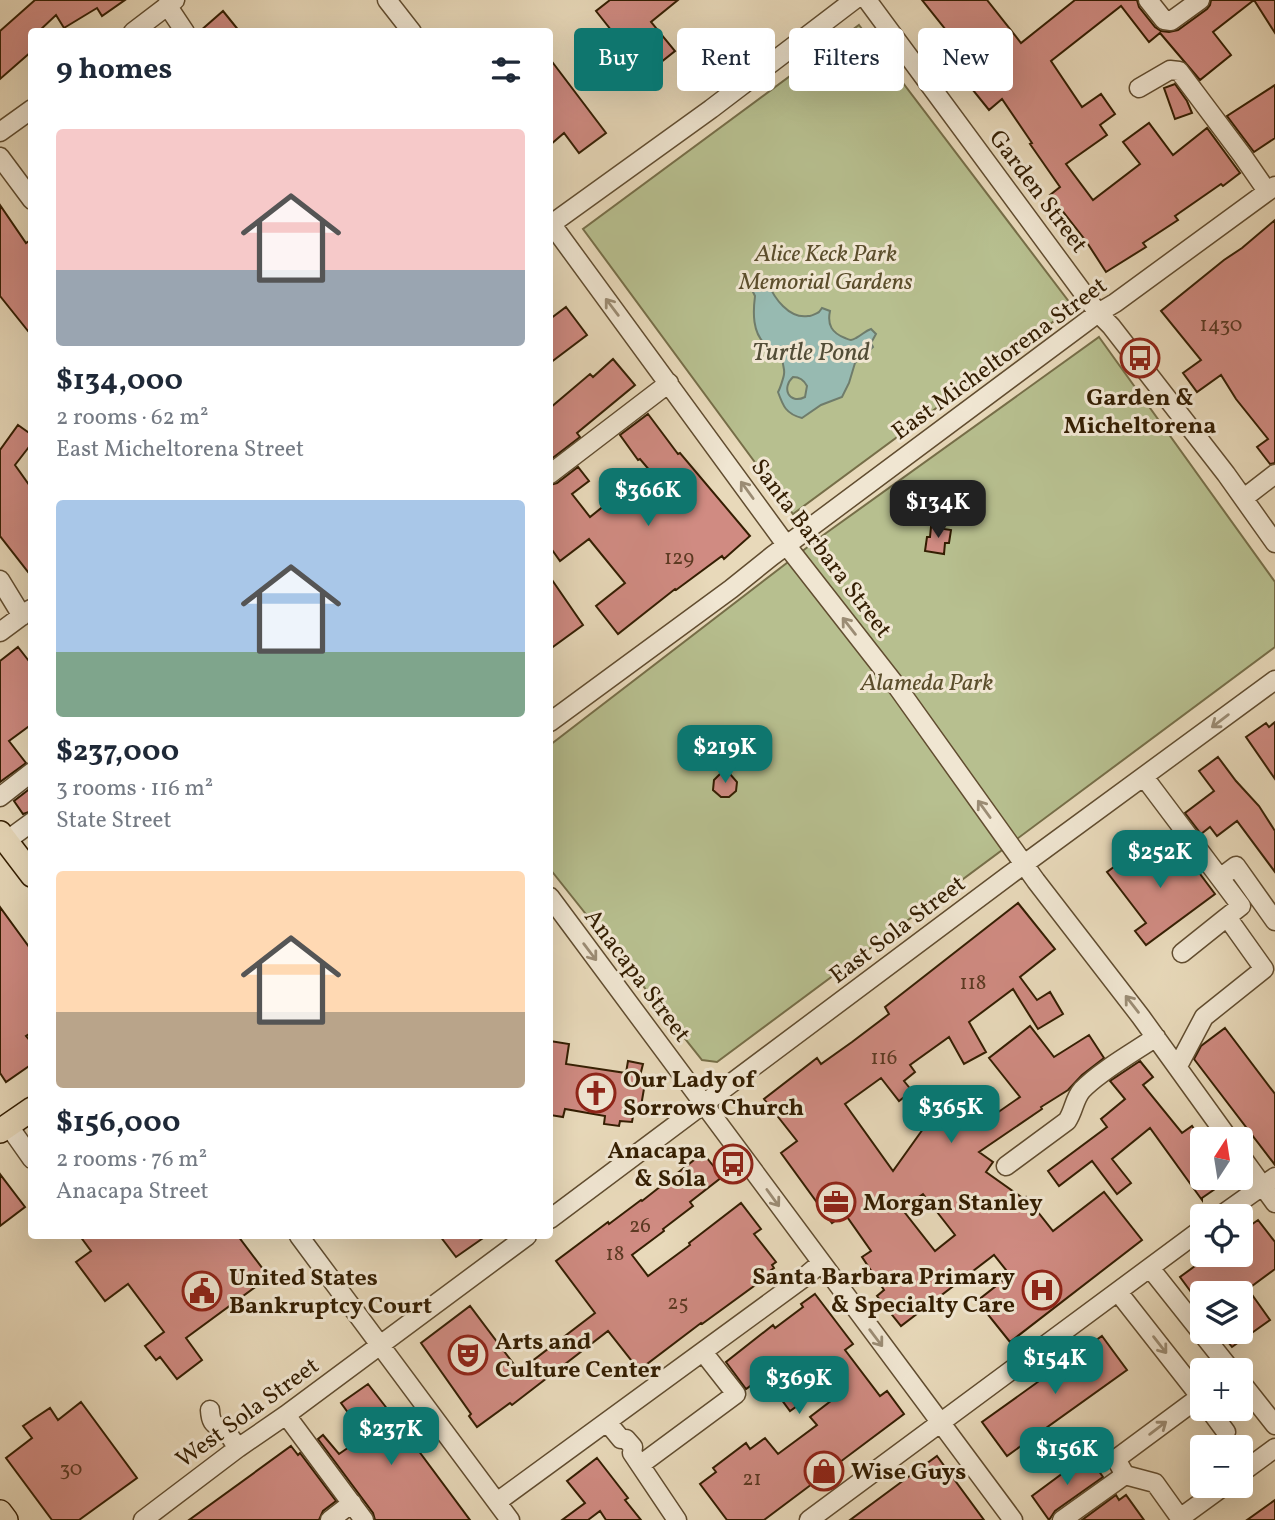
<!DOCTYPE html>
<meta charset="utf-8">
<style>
:root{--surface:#fff;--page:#f2f2f3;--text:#1f2937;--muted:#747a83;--accent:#0f766e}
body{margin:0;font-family:Vollkorn,serif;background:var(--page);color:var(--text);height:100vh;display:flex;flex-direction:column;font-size:26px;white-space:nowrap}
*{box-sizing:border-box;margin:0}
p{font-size:23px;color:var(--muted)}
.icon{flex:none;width:38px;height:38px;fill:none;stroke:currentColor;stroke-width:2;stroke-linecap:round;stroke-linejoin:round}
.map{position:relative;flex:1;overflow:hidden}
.details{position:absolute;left:28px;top:28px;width:525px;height:1211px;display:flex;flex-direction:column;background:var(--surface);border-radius:7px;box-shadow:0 7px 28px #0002}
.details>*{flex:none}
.banner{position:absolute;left:574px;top:28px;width:595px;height:63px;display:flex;gap:14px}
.needle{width:46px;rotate:12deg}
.tools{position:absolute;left:1190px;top:1127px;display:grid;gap:14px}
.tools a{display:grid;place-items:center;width:63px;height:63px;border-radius:7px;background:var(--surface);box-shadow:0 7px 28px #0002;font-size:35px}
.price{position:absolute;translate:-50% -60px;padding:0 16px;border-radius:14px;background:var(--accent);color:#fff;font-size:23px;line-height:46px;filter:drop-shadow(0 2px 4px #0008)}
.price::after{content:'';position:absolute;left:50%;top:42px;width:21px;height:16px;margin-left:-10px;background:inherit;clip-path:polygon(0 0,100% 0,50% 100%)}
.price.active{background:#222;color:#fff}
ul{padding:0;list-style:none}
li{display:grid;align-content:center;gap:14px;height:371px;padding:0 28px}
li span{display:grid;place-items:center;height:217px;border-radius:7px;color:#555}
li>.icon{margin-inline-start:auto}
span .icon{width:126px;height:126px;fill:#fffc;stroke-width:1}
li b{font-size:30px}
h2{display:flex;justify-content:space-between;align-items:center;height:84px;padding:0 28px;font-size:30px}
.pill{padding:0 24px;border-radius:7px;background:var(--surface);box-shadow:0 7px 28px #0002;font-size:24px;line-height:63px}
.pill.active{background:var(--accent);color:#fff}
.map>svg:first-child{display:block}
.green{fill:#b7bf8f;stroke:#766e48;stroke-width:2}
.water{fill:#97bab1;stroke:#6f7c6b;stroke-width:2;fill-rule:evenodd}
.building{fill:#d08b82;stroke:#341e02;stroke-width:2;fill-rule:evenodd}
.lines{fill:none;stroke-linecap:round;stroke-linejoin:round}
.minor-casing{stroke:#614d30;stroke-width:21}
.major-casing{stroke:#341e02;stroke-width:26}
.minor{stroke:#f0e6d2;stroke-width:18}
.major{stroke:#e8d9ba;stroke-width:23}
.oneway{stroke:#9b8c74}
.labels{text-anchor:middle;stroke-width:6;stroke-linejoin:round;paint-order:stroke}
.number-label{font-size:21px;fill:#5b3922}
.street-label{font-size:24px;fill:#341e02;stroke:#f0e6d2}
.park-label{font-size:24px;font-style:italic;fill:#5b4e2c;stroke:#f0e6d2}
.poi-label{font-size:24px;font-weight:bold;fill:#341e02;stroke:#f0e6d2;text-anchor:start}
.water-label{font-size:26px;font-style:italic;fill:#524d37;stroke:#f0e6d2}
</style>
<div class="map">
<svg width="1275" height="1520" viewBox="0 0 1275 1520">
<rect width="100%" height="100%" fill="#e8d9ba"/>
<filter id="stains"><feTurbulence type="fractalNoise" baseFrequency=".00286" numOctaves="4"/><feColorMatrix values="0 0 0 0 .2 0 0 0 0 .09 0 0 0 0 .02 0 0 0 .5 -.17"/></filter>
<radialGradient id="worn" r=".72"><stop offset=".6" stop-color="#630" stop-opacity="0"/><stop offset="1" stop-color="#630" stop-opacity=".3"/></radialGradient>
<path class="green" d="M859,25L1073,307L793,514L583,229Z
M1099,337L1275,582V647L717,1062L702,1060L550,869V745L822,536Z"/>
<path class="water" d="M768,283C774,298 789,319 808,316C812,316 815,314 819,312L822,308L830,311C827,325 832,333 845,338C850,340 851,341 856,338C862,335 865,331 871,329L876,334L871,343L873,347L855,363L849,383L842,397L821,405L802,418C786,414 783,406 778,392C780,389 784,376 784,374C785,369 782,365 783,359C775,348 776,352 766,345C752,333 753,312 755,296L753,292L756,287L759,289ZM793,377C800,377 804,380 807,386L805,397C789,405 781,388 793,377Z"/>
<path class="building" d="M35,0H125L102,16L97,8L64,28L56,15L38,32H32V51L0,79V31Z
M610,0H678L651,22L675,51L646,74L596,11Z
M922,0H987L1021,43L1075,0H1137L1139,7L1155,27L1161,31L1169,32L1178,30L1207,9L1210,5L1211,0H1275V33L1254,0L1213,32L1231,55L1200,80L1160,33L1149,42L1121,6L1051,61L1082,107L1101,94L1115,114L1100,125L1107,135L1066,164L1093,200L1140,164L1123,142L1149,123L1173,155L1207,128L1240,173L1223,186L1221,184L1175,216L1178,220L1143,243L1146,247L1106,272L1086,241L1050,195L1060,187L1030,144L1032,143L1002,99L989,110L968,84L981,74Z
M223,11L240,32H199Z
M550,59L606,133L579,153L564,133L550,145Z
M1175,84L1187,101L1192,113L1175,119L1164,88Z
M1275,85V138L1254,152L1227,116Z
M0,205L26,243L32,239V336L0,296Z
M1275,220V463L1270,464L1257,447L1268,439L1236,399L1221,375L1197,392L1183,373L1201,360L1161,311L1224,260L1242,248Z
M566,307L587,335L550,363V319Z
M613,359L635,385L577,433L580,437L550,460V408L590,374L593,377Z
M648,414L678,454L680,453L750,536L724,559L722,556L676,590L675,589L618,634L596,606L625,583L589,539L560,561L550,547V485L557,483L578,467L589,481L572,494L590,517L605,505L611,512L657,479L640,459L638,460L620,435Z
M18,425L32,435V443L15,465L32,489V577L0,536V450Z
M931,527L951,530L949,543H945L944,554L925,551L927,537H930Z
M550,577L583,625L550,649Z
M18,647L32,665V724L9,741L26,763L0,782V661Z
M1275,722V779L1246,737L1266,723L1269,727Z
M1218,757L1236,781L1259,806L1275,831V872L1237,821L1217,836L1210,827L1201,834L1185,813L1214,791L1199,771Z
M720,774H730L737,782L736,791L729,797H721L713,790L714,780Z
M32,787V811L23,814L14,801Z
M1143,846L1155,862L1171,850L1178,859L1185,854L1215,894L1146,945L1135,931L1146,923L1107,872Z
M1018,903L1055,949L1020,977L1037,1000L1050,992L1063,1014L1038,1029L1013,989L969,1022L986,1052L964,1064L949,1037L910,1065L915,1072L904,1081L912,1091L899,1101L881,1078L845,1104L893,1171L923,1129L916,1126L923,1113L951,1133L977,1113L984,1122L1020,1097L989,1058L1030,1026L1054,1057L1089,1035L1104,1058L1082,1075L1068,1090L1041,1107L1042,1109L979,1152L993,1162L986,1172L1024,1199L1026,1197L1053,1231L1104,1192L1142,1240L1010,1342L977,1301L1010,1275L994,1255L901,1326L877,1296L884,1290L862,1257L871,1251L845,1214L832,1223L781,1153L797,1141L764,1099L817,1058L821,1064L852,1042L889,1014L885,1007ZM923,1194L955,1235L935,1251L902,1209Z
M0,907L32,951V1032L26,1036L32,1043V1064L6,1082L0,1073Z
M1225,1028L1275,1094V1165L1194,1059L1201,1046Z
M550,1041L569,1044L566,1064L626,1073L628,1061L643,1064L640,1076L646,1077L640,1112L634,1111L632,1122L620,1121L619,1126L604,1124L605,1116L565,1109L563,1117L550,1115Z
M1140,1061L1153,1077L1143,1085L1182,1133L1192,1126L1202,1141V1178H1231L1202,1198V1200L1150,1128L1112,1159L1131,1183L1117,1194L1092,1161L1059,1186L1048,1171L1107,1127L1101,1119L1125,1099L1110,1081Z
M703,1153L722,1177L690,1202L693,1206L663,1229L664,1231L632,1255L648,1276L690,1245L689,1243L741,1203L761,1229L754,1234L776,1262L772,1265L774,1268L767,1273L769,1275L702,1324L701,1323L639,1370L608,1331L512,1405L510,1403L477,1427L469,1416L471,1414L421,1343L470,1306L519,1371L595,1313L556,1261L608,1222L609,1224L641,1200L642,1201Z
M0,1174L25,1207L0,1226Z
M1258,1220L1275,1242V1269L1248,1289L1270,1320L1232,1347L1220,1332H1241V1293H1202V1307L1180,1277L1210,1255H1241V1232Z
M80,1236H238L269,1277L186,1338L202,1360L177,1379L160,1357L156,1360L145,1346L164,1332L128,1284L105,1301L76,1262L91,1251Z
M440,1236H486L456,1257Z
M815,1294L853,1344L845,1350L880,1396L887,1391L904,1414L836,1465L839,1468L814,1486L812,1484L764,1520H727L700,1484L716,1472L713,1468L746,1443L750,1449L765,1438L778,1454L817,1425L810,1417L836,1397L828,1386L832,1384L816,1363L789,1382L804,1401L790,1411L764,1376L746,1389L726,1362L773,1325L775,1328L803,1307L801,1304Z
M1102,1336L1127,1370L1007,1456L982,1422Z
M368,1384L392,1415L470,1520H375L373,1513L318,1439L323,1435L339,1454L365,1436L341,1403Z
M81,1402L137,1478L79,1520H52L6,1458L32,1438L23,1426L50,1408L58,1420Z
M291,1446L298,1455L300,1453L336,1501L323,1511L319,1520H189Z
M937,1456L984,1520H850L900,1483Z
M1086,1456L1089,1461L1091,1460L1103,1477L1055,1511L1049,1520L1032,1496Z
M597,1458L628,1498L625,1500L641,1520H606L600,1511L588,1520H562L585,1503L567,1481Z
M1116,1495L1119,1500L1126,1495L1144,1520H1082Z
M1275,1500V1520H1247Z"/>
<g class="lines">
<defs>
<path id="minor" d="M387,0L412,32
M867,0L1098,313L1111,326L1226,474L1275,543
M1148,0L1164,20L1171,21L1200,0
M167,5L185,32
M133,32L175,0
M1139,88L1170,70L1179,71L1242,155L1267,191
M0,132L32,109
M0,157L32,200
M550,222L787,546L898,688L1036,881L1141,1017L1229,1139
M550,225L711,109L854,0
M550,474L669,383
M1244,498L1275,474
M0,580L22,616
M0,632L31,609
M550,722L731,589L772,556L1098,313L1115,303L1275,186
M1144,777L1241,906L1227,917L1264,969L1204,1017L1178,1066
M0,797L32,772
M6,841L32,822
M1220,878L1236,866L1275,921
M550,897L1013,1520
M1182,953L1227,917
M8,1125L32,1159
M1241,1156L1275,1203
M1006,1166L1067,1121C1074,1111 1074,1099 1082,1090C1100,1071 1134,1052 1156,1037
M1220,1216L1275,1177
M550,1219L1008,876L1275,680
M299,1236L510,1520
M1150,1268L1231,1370
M1118,1292L1202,1399
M1241,1382L1275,1425
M1201,1396L1116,1459L1125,1475L1155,1483L1180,1518L1224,1486
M1209,1409L1226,1432
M210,1410C211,1428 217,1423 227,1433C231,1437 234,1443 238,1448
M286,1415L364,1520
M607,1422L621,1439H626L633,1447L632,1453L677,1520
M640,1465L736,1394L703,1352
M1241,1473L1275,1448
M497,1502L802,1279L821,1263
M143,1520L238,1448L286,1415L527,1236
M330,1520L352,1503
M809,1520L1202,1229
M1062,1520L1125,1475"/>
<path id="major" d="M0,833L32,875
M0,1131L32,1109
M0,1512L6,1520"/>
</defs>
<use href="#minor" class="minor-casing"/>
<use href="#major" class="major-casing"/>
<use href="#minor" class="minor"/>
<use href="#major" class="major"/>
</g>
<defs><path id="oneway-shaft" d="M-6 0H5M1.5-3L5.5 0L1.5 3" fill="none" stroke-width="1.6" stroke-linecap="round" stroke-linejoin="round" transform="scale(1.75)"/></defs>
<g class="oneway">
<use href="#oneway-shaft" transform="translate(612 307) rotate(-127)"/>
<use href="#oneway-shaft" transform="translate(747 490) rotate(-126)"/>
<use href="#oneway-shaft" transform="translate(849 626) rotate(-128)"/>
<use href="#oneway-shaft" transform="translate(1220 721) rotate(143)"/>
<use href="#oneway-shaft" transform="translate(984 809) rotate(-126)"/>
<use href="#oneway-shaft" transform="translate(590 952) rotate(53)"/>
<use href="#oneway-shaft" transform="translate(1132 1004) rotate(-128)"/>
<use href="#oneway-shaft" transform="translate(773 1198) rotate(54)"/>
<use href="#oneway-shaft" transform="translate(876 1338) rotate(53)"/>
<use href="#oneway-shaft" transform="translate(1160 1345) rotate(52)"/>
<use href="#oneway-shaft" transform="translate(1158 1428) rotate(-37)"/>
</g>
<defs>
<symbol id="bus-ring" viewBox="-11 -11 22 22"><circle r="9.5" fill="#f0e6d2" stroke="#8f2418" stroke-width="1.5"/><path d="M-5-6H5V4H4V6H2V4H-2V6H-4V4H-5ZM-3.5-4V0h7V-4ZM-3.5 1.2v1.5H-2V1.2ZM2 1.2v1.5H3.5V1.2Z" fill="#8f2418"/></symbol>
<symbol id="church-ring" viewBox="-11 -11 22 22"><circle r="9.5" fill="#f0e6d2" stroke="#8f2418" stroke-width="1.5"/><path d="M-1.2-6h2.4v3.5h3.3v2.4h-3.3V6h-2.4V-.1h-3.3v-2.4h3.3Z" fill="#8f2418"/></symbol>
<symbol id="office-ring" viewBox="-11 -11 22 22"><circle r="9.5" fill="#f0e6d2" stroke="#8f2418" stroke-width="1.5"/><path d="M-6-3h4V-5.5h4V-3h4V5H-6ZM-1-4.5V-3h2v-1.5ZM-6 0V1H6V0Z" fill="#8f2418"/></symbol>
<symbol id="hospital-ring" viewBox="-11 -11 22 22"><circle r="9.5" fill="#f0e6d2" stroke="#8f2418" stroke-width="1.5"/><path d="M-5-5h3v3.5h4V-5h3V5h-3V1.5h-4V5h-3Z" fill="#8f2418"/></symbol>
<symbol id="civic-ring" viewBox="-11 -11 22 22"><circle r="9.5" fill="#f0e6d2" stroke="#8f2418" stroke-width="1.5"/><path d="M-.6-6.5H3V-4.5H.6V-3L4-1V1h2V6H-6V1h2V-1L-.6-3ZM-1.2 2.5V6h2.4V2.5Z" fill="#8f2418"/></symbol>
<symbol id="theatre-ring" viewBox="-11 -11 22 22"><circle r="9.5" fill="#f0e6d2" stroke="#8f2418" stroke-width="1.5"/><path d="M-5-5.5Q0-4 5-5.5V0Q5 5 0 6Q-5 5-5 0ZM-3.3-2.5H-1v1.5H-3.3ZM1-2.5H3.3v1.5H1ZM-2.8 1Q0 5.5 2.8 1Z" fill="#8f2418"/></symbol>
<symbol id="shop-ring" viewBox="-11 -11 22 22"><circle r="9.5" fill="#f0e6d2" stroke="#8f2418" stroke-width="1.5"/><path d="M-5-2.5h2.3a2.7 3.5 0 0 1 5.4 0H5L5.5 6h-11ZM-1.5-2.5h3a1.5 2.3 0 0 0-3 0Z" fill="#8f2418"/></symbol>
</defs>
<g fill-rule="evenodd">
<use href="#bus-ring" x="1118" y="336" width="44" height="44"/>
<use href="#church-ring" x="574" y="1071" width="44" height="44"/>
<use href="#bus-ring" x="711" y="1142" width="44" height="44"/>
<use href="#office-ring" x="814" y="1180" width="44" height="44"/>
<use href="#hospital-ring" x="1020" y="1268" width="44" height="44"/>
<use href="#civic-ring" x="180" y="1269" width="44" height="44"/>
<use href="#theatre-ring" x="446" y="1333" width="44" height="44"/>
<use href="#shop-ring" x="802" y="1449" width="44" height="44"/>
</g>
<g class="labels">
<g class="number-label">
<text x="1221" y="331">1430</text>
<text x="679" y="564">129</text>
<text x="973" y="989">118</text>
<text x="884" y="1064">116</text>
<text x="640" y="1232">26</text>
<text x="615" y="1260">18</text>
<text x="678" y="1309">25</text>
<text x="71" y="1475">30</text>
<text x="752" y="1485">21</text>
</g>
<g class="street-label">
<text transform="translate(1039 191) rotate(53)" y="8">Garden Street</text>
<text transform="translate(999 358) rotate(-36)" y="8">East Micheltorena Street</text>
<text transform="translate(822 548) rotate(53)" y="8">Santa Barbara Street</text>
<text transform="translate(897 929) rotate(-37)" y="8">East Sola Street</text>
<text transform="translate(638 975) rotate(53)" y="8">Anacapa Street</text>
<text transform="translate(247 1412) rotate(-36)" y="8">West Sola Street</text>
</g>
<g class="park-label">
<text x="826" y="261">Alice Keck Park<tspan x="826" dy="28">Memorial Gardens</tspan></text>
<text x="927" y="690">Alameda Park</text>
</g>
<g class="poi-label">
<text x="1140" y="405" text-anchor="middle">Garden &amp;<tspan x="1140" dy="28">Micheltorena</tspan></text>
<text x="623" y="1087">Our Lady of<tspan x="623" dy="28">Sorrows Church</tspan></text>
<text x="706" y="1158" text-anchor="end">Anacapa<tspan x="706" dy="28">&amp; Sola</tspan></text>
<text x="863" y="1210">Morgan Stanley</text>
<text x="1015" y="1284" text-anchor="end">Santa Barbara Primary<tspan x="1015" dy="28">&amp; Specialty Care</tspan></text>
<text x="229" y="1285">United States<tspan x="229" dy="28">Bankruptcy Court</tspan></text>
<text x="495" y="1349">Arts and<tspan x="495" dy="28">Culture Center</tspan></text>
<text x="851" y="1479">Wise Guys</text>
</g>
<g class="water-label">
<text x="811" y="360">Turtle Pond</text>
</g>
</g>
<rect width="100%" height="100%" filter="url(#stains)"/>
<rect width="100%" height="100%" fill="url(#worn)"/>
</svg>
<div class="tools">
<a><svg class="needle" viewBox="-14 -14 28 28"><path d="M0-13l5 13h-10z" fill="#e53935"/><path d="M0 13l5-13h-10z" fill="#747a83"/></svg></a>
<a><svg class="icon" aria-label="locate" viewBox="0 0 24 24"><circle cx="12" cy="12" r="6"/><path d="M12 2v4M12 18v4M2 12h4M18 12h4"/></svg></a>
<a><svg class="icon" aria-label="layers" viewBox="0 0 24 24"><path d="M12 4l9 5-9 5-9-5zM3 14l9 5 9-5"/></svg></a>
<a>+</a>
<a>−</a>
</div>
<b class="price" style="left:648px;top:528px">$366K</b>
<b class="price active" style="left:938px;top:540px">$134K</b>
<b class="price" style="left:725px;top:785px">$219K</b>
<b class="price" style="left:1160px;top:890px">$252K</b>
<b class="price" style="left:951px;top:1145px">$365K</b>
<b class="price" style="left:1055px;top:1396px">$154K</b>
<b class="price" style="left:799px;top:1416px">$369K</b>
<b class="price" style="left:391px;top:1467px">$237K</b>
<b class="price" style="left:1067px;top:1487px">$156K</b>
<div class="banner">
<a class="pill active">Buy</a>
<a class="pill">Rent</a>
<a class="pill">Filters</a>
<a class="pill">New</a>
</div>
<section class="details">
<h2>9 homes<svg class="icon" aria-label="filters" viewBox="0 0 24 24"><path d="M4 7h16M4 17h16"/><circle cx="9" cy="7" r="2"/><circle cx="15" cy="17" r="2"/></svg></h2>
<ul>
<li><span style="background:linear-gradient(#f6c9c9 65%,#9aa5b1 0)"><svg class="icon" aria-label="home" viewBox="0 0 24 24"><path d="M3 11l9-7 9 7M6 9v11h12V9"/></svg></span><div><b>$134,000</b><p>2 rooms · 62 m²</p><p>East Micheltorena Street</p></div></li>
<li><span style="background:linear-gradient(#a9c7e8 70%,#7fa58c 0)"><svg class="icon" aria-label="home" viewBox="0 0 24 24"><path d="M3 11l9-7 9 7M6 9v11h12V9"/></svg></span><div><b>$237,000</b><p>3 rooms · 116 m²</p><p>State Street</p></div></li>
<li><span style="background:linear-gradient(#ffd9b3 65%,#b9a48a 0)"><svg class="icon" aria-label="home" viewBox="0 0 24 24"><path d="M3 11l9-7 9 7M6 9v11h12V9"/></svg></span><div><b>$156,000</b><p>2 rooms · 76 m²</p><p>Anacapa Street</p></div></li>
</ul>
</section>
</div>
